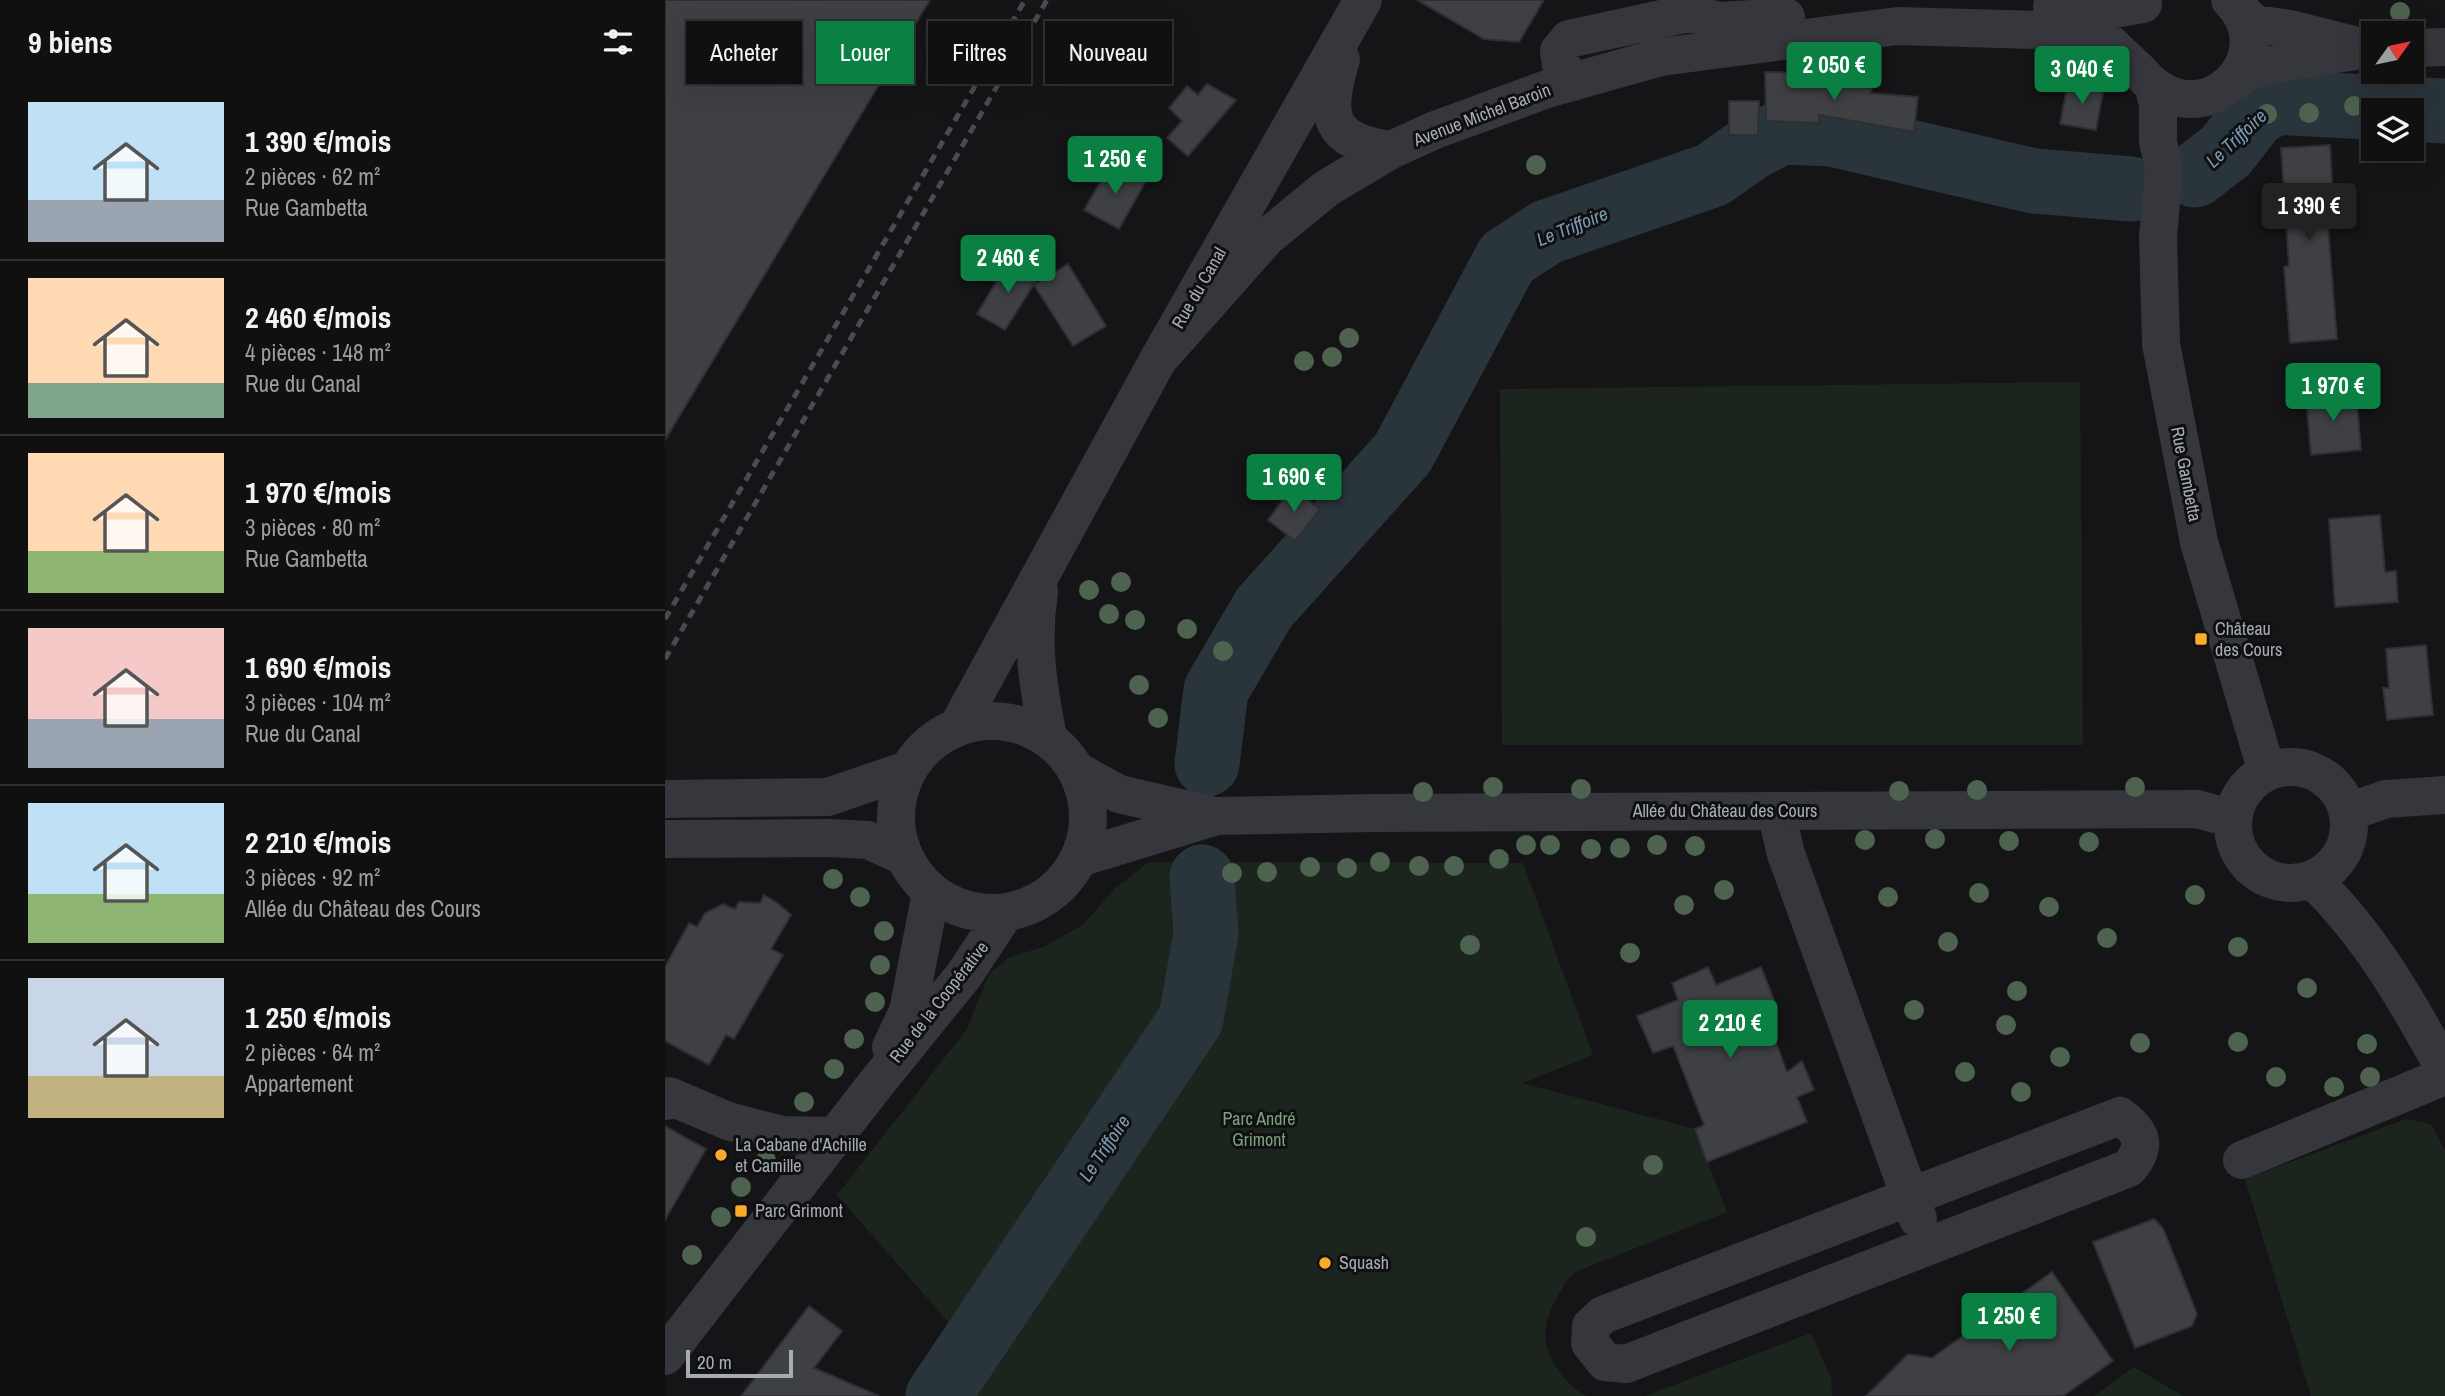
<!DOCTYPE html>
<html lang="fr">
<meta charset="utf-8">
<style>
:root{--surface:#101011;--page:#19191a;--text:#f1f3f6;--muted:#9c9d9f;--line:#303031;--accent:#0b8043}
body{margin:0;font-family:"Archivo Narrow",sans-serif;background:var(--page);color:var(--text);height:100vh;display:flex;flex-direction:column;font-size:26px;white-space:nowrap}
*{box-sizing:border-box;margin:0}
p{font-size:23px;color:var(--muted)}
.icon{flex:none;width:38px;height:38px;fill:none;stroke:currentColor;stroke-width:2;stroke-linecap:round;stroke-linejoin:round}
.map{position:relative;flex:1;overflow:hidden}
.side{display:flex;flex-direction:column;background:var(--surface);width:665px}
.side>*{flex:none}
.guide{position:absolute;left:21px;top:21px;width:665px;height:63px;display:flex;gap:14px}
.needle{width:46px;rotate:57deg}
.controls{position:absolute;left:1696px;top:21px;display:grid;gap:14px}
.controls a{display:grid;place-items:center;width:63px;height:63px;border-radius:0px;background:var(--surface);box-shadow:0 7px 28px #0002,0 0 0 2px var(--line);font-size:35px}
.scale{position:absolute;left:21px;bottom:18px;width:107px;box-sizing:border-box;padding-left:7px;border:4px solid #a6acb7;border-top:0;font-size:19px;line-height:24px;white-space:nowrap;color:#a6acb7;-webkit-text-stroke:5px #101012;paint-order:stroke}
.price{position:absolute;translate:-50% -60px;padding:0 16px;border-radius:7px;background:var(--accent);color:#fff;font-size:23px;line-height:46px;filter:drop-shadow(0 2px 4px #0008)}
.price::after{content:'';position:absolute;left:50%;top:42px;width:21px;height:16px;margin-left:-10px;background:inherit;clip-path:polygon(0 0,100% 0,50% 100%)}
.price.selected{background:#222;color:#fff}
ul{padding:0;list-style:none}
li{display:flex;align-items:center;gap:21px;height:175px;padding:0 28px}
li+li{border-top:2px solid var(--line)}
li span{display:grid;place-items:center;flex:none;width:196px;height:140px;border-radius:0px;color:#555}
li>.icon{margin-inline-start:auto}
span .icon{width:84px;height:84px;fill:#fffc;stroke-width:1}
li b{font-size:30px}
h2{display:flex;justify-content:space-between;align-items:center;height:84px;padding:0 28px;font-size:30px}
.pill{padding:0 24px;border-radius:0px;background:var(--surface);box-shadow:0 7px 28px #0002,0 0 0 2px var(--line);font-size:24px;line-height:63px}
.pill.selected{background:var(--accent);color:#fff}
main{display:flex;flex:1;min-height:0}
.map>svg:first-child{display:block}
.green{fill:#1c251d}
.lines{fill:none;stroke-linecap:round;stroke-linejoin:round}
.river{stroke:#2a343b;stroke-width:65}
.building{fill:#3e4044;stroke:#2e2f33;stroke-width:2}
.minor{stroke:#35373c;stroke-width:38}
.rail{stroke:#484b51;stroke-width:5;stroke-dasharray:9 7;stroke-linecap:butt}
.tree{fill:#4e634f}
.poi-dot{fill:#faab29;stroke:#101012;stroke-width:2.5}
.labels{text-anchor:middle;stroke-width:6;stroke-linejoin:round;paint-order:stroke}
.street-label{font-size:18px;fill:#a6acb7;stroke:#101012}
.poi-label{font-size:18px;fill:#a6acb7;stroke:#101012;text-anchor:start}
.park-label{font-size:18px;fill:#7ca37d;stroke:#101012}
.water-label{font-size:19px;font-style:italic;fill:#7b9cb4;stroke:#101012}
</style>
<main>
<section class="side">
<h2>9 biens<svg class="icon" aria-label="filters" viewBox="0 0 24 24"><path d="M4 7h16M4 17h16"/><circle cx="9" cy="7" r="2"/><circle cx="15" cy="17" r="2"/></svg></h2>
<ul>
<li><span style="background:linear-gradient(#bfe0f5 70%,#9aa5b1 0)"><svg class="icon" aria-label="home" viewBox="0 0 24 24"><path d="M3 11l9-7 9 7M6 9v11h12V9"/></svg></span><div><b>1 390 €/mois</b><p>2 pièces · 62 m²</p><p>Rue Gambetta</p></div></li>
<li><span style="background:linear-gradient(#ffd9b3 75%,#7fa58c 0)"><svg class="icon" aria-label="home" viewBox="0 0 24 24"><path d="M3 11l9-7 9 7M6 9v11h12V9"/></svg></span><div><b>2 460 €/mois</b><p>4 pièces · 148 m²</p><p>Rue du Canal</p></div></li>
<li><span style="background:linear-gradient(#ffd9b3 70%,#8fb573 0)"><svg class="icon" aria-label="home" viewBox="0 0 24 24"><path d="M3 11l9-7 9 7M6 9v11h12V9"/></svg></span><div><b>1 970 €/mois</b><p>3 pièces · 80 m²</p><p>Rue Gambetta</p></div></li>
<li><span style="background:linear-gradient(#f6c9c9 65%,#9aa5b1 0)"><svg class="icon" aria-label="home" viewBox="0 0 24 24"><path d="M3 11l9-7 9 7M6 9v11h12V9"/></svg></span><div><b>1 690 €/mois</b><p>3 pièces · 104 m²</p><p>Rue du Canal</p></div></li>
<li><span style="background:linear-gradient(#bfe0f5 65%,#8fb573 0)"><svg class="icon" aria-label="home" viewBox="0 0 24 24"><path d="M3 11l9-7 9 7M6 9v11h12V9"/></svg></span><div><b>2 210 €/mois</b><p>3 pièces · 92 m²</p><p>Allée du Château des Cours</p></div></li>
<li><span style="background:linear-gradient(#c9d6e8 70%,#c2b280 0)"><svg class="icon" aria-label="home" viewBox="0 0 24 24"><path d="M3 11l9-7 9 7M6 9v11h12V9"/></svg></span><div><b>1 250 €/mois</b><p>2 pièces · 64 m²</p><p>Appartement</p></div></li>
</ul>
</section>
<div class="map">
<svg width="1780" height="1396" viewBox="0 0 1780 1396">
<rect width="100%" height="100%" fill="#151517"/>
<path class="green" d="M1415,382L1418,745H837L835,389Z
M484,862L858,863L928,1055L857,1083L1030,1129L1062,1212L910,1272C897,1285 886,1306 881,1324C875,1352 899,1385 922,1396H274L305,1347L172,1195L302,1029L324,974L343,958L381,946L419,924L450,888Z
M1741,1119L1766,1124L1780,1150V1396H1646L1580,1179Z
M1146,1333L1166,1378L1167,1396H980Z
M1469,1367L1518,1396H1429Z"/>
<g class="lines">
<path class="river" d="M1530,175L1561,151L1589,115L1610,102L1780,111
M542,764L551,690L599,608L738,453L842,258L882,232L1047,175L1087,147L1117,132L1167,134L1369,181L1466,189
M273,1396L526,1019L541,933L537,877"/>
</g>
<path class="building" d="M0,0H265L0,440Z
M752,0H879L854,42L819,39Z
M1100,72L1155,73V79L1207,88L1206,93L1253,97L1249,132L1154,115V123L1101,121Z
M1403,82L1439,87L1431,130L1395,124Z
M542,84L571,100L523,156L502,138L517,121L504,108L522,86L533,95Z
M1064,101H1094L1093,135H1064Z
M1665,145L1669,214H1662L1672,339L1625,343L1619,267L1624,266L1616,148Z
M447,162L481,181L454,229L419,210Z
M345,259L374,276L340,330L312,314Z
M403,264L441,326L408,346L369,285Z
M1691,391L1696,450L1646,455L1641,396Z
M627,487L655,509L630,541L603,520Z
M1715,515L1720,572L1731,571L1733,602L1670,607L1664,519Z
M1761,645L1768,715L1722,720L1718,688H1724L1721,649Z
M99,895L114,904L126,915L106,949L118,955L69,1039L61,1035L44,1065L0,1041V967L24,923L32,927L40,913L58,904L70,909L74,902L95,903Z
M1043,967L1051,985L1096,967L1111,1005L1099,1010L1122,1072L1137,1061L1149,1090L1132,1097L1142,1122L1042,1162L1030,1129L1039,1125L1008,1046L988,1053L972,1016L1013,1000L1007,983Z
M0,1126L41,1149L0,1220Z
M1489,1219L1498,1228L1532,1314L1527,1326L1470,1348L1428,1242Z
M1387,1272L1448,1361L1398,1396H1201L1243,1354L1267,1358Z
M144,1306L177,1331L149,1368L214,1396H76Z"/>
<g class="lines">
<path class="minor" d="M1387,6L1431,12L1478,4
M1576,11L1590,24L1625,29L1688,45
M1746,48L1780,47
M676,59C659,116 662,141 726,150
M1476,73C1536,143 1622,56 1565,0
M1569,81L1587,70L1604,65L1708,48
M908,82L896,65L894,51L904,39L1024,13L1054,21L1121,17
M1489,88L1493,105V142L1499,168L1493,237L1496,344L1534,542L1602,772
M493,360L602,237L662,188L726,150L770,130L882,89L996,57L1232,26L1409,31L1440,39L1475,72
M374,591C366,646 373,684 383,738
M231 817a96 96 0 1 1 192 0a96 96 0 1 1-192 0Z
M293,726L493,360L698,0
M1568 825a58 58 0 1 1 116 0a58 58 0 1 1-116 0Z
M412,771L454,794L550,816L709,813L1532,809L1568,819
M0,799L163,797L242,770
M1111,811L1121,854L1253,1219
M1684,812L1721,799L1780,795
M0,839L165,838L203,840L238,856
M414,858L548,817
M1648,880C1705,935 1742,1001 1780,1070
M226,1047L243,1011L266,893
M0,1101L4,1096L63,1121L117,1135L170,1136
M1455,1116C1478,1133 1482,1146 1464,1168L961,1364L940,1362L925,1343L926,1326L938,1315Z
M1577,1160L1780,1076
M0,1356L206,1090L299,975L340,913"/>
<path class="rail" d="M0,619L360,0
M0,659L382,0"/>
</g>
<g class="tree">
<circle cx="1735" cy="12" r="10"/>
<circle cx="1689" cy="106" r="10"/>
<circle cx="1644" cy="113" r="10"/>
<circle cx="1602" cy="114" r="10"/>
<circle cx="871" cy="165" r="10"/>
<circle cx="684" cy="338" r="10"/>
<circle cx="667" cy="357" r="10"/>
<circle cx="639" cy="361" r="10"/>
<circle cx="456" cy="582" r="10"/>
<circle cx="424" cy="590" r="10"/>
<circle cx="444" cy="614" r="10"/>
<circle cx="470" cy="620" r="10"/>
<circle cx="522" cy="629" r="10"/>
<circle cx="558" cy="651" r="10"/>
<circle cx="474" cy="685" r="10"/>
<circle cx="493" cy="718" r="10"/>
<circle cx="828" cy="787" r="10"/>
<circle cx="1470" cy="787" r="10"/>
<circle cx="916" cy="789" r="10"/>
<circle cx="1312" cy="790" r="10"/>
<circle cx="1234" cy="791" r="10"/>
<circle cx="758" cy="792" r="10"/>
<circle cx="1270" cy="839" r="10"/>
<circle cx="1200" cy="840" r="10"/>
<circle cx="1344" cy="841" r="10"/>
<circle cx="1424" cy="842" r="10"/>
<circle cx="861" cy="845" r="10"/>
<circle cx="885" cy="845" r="10"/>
<circle cx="992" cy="845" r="10"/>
<circle cx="1030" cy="846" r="10"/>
<circle cx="955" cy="848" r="10"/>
<circle cx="926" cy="849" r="10"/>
<circle cx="834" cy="859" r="10"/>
<circle cx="715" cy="862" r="10"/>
<circle cx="754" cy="866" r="10"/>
<circle cx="789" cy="866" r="10"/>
<circle cx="645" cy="867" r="10"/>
<circle cx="682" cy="868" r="10"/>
<circle cx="602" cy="872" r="10"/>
<circle cx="567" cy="873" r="10"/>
<circle cx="168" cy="879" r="10"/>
<circle cx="1059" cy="890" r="10"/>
<circle cx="1314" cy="893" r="10"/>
<circle cx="1530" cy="895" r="10"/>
<circle cx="195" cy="897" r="10"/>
<circle cx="1223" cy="897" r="10"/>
<circle cx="1019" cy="905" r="10"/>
<circle cx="1384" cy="907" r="10"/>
<circle cx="219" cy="931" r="10"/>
<circle cx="1442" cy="938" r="10"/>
<circle cx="1283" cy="942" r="10"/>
<circle cx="805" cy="945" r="10"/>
<circle cx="1573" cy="947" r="10"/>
<circle cx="965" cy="953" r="10"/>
<circle cx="215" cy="965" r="10"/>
<circle cx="1642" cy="988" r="10"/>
<circle cx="1352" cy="991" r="10"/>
<circle cx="210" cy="1002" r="10"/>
<circle cx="1249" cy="1010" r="10"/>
<circle cx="1341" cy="1025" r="10"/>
<circle cx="189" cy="1039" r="10"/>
<circle cx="1573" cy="1042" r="10"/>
<circle cx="1475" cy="1043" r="10"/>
<circle cx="1702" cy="1044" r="10"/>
<circle cx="1395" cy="1057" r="10"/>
<circle cx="169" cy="1069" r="10"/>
<circle cx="1300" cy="1072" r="10"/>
<circle cx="1611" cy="1077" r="10"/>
<circle cx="1705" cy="1077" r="10"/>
<circle cx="1669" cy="1087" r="10"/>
<circle cx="1356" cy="1092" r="10"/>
<circle cx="139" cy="1102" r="10"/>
<circle cx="101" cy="1160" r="10"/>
<circle cx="988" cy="1165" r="10"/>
<circle cx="76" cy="1187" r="10"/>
<circle cx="56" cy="1217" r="10"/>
<circle cx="921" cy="1237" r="10"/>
<circle cx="27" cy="1255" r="10"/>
</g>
<g class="poi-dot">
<rect x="1529" y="632" width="14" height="14" rx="3.5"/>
<circle cx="56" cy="1155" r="7"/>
<rect x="69" y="1204" width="14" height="14" rx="3.5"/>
<circle cx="660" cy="1263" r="7"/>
</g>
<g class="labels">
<g class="street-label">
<text transform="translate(817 115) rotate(-21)" y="6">Avenue Michel Baroin</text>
<text transform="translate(534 288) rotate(-60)" y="6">Rue du Canal</text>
<text transform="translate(1521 474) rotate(79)" y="6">Rue Gambetta</text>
<text x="1060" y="817">Allée du Château des Cours</text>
<text transform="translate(274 1002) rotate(-52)" y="6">Rue de la Coopérative</text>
</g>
<g class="poi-label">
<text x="1550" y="635">Château<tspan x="1550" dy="21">des Cours</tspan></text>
<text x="70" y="1151">La Cabane d'Achille<tspan x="70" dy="21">et Camille</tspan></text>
<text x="90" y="1217">Parc Grimont</text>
<text x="674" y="1269">Squash</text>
</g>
<g class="park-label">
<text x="594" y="1125">Parc André<tspan x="594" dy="21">Grimont</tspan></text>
</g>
<g class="water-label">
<text transform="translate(1571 138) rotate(-43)" y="7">Le Triffoire</text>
<text transform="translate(907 226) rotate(-22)" y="7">Le Triffoire</text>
<text transform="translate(439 1148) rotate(-56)" y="7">Le Triffoire</text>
</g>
</g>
</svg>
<div class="controls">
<a><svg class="needle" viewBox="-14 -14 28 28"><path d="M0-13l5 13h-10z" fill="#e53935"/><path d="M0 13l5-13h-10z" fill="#9c9d9f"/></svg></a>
<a><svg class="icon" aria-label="layers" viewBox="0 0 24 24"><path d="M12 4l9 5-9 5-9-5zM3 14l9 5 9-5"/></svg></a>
</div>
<div class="scale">20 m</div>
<b class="price" style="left:1169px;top:102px">2 050 €</b>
<b class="price" style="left:1417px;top:106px">3 040 €</b>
<b class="price" style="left:450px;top:196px">1 250 €</b>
<b class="price selected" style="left:1644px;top:243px">1 390 €</b>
<b class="price" style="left:343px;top:295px">2 460 €</b>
<b class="price" style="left:1668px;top:423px">1 970 €</b>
<b class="price" style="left:629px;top:514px">1 690 €</b>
<b class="price" style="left:1065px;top:1060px">2 210 €</b>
<b class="price" style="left:1344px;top:1353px">1 250 €</b>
<div class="guide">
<a class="pill">Acheter</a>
<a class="pill selected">Louer</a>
<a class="pill">Filtres</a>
<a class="pill">Nouveau</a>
</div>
</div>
</main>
